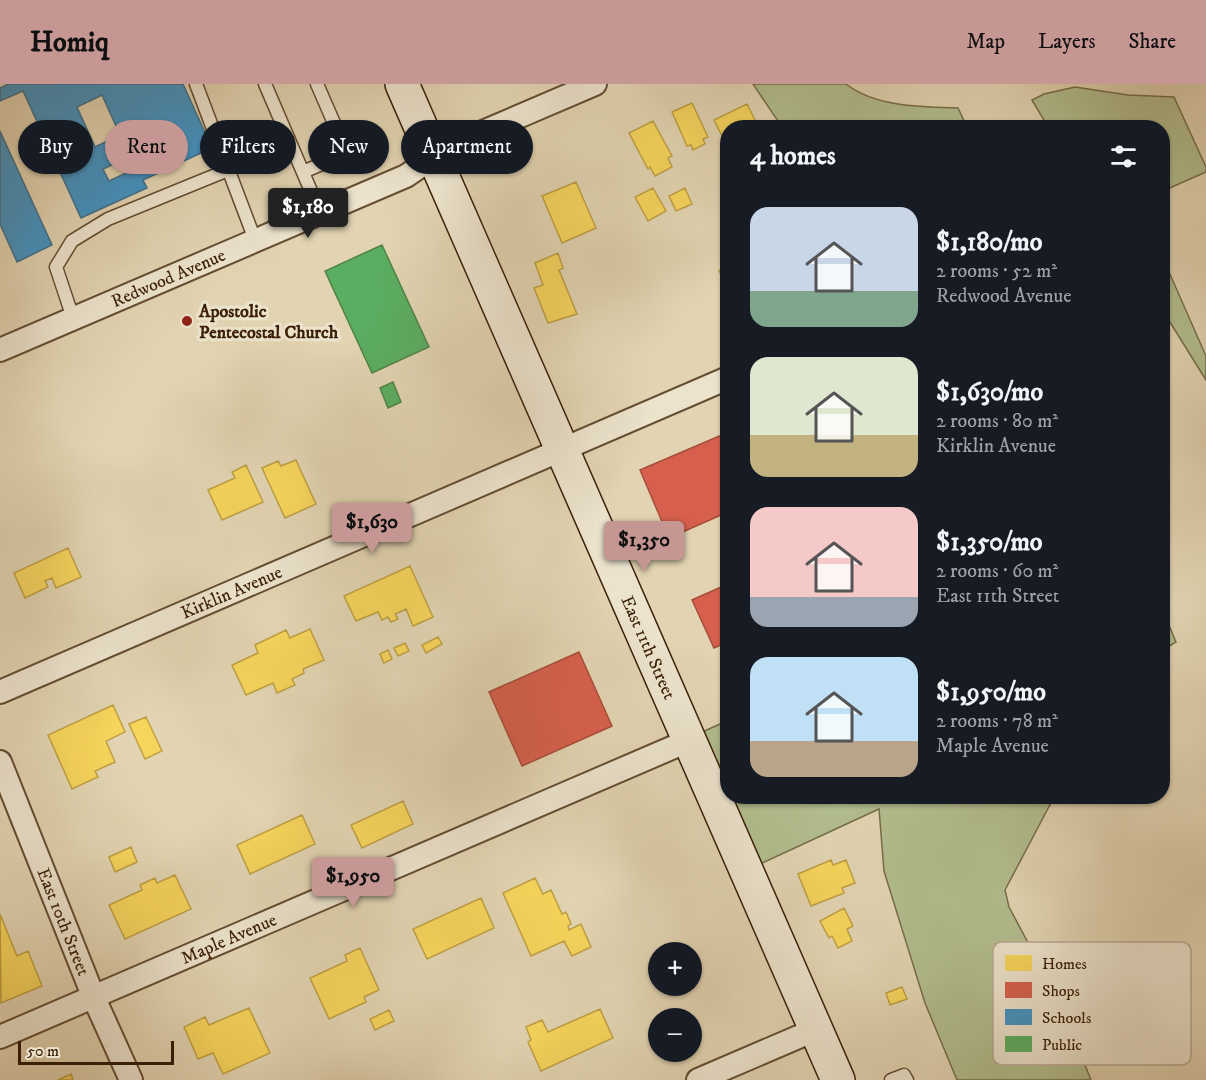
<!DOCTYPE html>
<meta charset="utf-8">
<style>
:root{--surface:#171b24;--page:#242831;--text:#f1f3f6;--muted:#9ea1a6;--accent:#c59692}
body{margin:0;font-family:"IM FELL DW Pica",serif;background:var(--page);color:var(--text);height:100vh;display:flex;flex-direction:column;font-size:22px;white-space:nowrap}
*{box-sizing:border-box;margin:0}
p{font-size:20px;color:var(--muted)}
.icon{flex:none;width:33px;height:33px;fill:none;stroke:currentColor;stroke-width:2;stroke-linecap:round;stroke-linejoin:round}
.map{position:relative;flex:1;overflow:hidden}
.drawer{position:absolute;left:720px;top:36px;width:450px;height:684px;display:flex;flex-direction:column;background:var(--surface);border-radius:24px;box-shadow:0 2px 4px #0004}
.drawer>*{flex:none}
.guide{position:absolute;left:18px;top:36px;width:570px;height:54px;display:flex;gap:12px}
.tools{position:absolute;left:648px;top:858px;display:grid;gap:12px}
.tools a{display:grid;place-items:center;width:54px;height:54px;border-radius:50%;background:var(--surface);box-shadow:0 2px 4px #0004;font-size:30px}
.scale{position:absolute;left:18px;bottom:15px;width:156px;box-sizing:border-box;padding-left:6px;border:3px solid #3b2007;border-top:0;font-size:16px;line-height:21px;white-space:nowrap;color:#3b2007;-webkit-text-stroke:4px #ece3cd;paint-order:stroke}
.price{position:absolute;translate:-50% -51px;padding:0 14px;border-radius:6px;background:var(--accent);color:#111;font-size:20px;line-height:39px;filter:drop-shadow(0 2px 3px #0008)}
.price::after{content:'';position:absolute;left:50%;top:36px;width:18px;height:14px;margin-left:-9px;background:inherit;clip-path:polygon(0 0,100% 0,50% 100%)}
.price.active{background:#222;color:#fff}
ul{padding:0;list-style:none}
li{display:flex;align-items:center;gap:18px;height:150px;padding:0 30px}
li span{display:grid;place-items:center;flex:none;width:168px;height:120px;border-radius:18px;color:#555}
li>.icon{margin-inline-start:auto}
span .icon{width:72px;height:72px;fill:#fffc;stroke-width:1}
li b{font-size:26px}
h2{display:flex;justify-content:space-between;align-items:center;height:72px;padding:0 30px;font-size:26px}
.chip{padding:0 21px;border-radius:27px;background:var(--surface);box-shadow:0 2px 4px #0004;font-size:21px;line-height:54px}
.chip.active{background:var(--accent);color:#111}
header{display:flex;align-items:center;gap:36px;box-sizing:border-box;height:84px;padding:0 30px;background:var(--accent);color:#111}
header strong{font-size:28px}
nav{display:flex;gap:33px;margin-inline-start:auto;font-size:21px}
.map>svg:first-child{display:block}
.green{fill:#b2bd8d;stroke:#766e4a;stroke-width:1.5}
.homes{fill:#f6d55c;stroke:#be9f42;stroke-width:1.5}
.shops{fill:#d6604d;stroke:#a84d38;stroke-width:1.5}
.schools{fill:#4393c3;stroke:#41708b;stroke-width:1.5;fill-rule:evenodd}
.public{fill:#5aae61;stroke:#518346;stroke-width:1.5}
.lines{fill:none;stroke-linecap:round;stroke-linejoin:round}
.lane-casing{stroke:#654d32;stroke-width:15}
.street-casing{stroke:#654d32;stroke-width:26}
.secondary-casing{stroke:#3b2007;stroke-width:36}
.lane{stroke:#ece3cd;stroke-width:12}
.street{stroke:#ece3cd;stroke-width:22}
.secondary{stroke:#ece3cd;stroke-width:33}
.poi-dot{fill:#8f2418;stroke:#ece3cd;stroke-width:2}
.labels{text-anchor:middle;stroke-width:6;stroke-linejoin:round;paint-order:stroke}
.street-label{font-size:18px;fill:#3b2007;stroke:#ece3cd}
.poi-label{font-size:18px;font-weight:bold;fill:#3b2007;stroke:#ece3cd;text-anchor:start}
.key{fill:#ece3cd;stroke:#b7a892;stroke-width:1.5}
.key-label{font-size:16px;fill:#3b2007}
</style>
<header>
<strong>Homiq</strong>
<nav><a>Map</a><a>Layers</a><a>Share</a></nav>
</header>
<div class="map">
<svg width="1206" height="996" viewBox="0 0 1206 996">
<rect width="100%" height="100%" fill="#e2d4b2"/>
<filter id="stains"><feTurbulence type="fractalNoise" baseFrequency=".00333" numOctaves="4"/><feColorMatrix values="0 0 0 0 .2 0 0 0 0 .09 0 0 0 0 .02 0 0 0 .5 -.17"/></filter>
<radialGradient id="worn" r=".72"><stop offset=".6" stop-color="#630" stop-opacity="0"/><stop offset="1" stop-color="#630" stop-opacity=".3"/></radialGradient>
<path class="green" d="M753,0H846C875,23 922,23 958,24L967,43H782Z
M1075,3L1128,11L1174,13L1206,83V88L1163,107L1162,44L1048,43L1032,16L1044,10Z
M1162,172L1206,272V296L1163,227Z
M1163,527L1176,558L1163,566H1162Z
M727,637V711L700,649Z
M728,713H1054L1005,806L1009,823L1060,919L1091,996H957L925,919L884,787L879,725L758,781Z"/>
<path class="homes" d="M692,19L708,53L703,55L705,60L693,66L691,61L687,62L672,28Z
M747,20L759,44H728V64L714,36Z
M653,37L672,72L668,74L672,83L655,92L650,83L648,85L629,49Z
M576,98L596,144L562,159L542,112Z
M653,104L666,127L648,137L635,113Z
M685,104L692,120L676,127L669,112Z
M558,169L563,184L559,186L577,230L548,239L534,204L543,201L535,179Z
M728,181V201L719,187Z
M296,376L316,420L285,434L262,384L278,377L281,382Z
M246,381L263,418L222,436L208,406L235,394L232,388Z
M68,464L81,493L56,504L52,494L45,497L48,503L25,514L14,489Z
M410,482L433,533L413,542L406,525L395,530L398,535L391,538L388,533L382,536L378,528L356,537L344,512Z
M310,545L324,576L303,585L304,589L292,595L295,601L277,609L273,599L246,611L232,581L258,569L255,561L286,546L290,554Z
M438,553L442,560L426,569L422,561Z
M405,559L409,567L398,572L394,564Z
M388,566L392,575L384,579L380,570Z
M113,621L125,648L106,657L115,678L95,687L98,693L72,705L48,651Z
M146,633L162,667L145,675L129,640Z
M403,717L413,740L362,764L351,741Z
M302,731L315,760L250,790L237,761Z
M131,763L137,778L115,788L109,773Z
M831,776L833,781L846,776L855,799L842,804L844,809L811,822L798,790Z
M175,791L191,825L125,855L109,821L142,806L140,801L155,794L157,799Z
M535,794L543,810L551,806L562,830L566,828L571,840L568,842L569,846L581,840L591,863L572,872L564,857L531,872L503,809Z
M481,814L494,844L427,875L413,845Z
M844,824L853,842L847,845L852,857L838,864L832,852L829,854L820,837Z
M0,830L17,872L28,867L42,902L1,919Z
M360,864L379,906L364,913L366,918L329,935L310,894L347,877L345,871Z
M902,903L907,915L890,921L886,909Z
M249,924L270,969L223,990L213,969L198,975L184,943L205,933L209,941Z
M600,925L613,954L541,987L528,958L531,956L526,943L542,936L548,948Z
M389,926L394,937L375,946L370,935Z
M71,990L73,996H58Z"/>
<path class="shops" d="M724,350L728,359V428L669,454L640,386Z
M728,500V558L714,564L692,516Z
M579,568L612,642L522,682L489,608Z"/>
<path class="schools" d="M8,0H183L212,64L143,96L147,104L81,134L23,7L0,17V4ZM102,11L120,51L95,63L77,23ZM129,73L135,85L109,97L103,85Z
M0,47L52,161L17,178L0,140Z"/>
<path class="public" d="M382,161L429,263L372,289L325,187Z
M393,298L401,318L388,324L380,304Z"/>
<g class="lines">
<defs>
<path id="lane" d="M196,0L255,156
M265,0L320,128
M303,88L347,69L317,0
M73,234L56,183L72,157L108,135L228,86
M891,996L904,991L907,996"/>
<g id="street">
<path id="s1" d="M0,266L406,92L450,62L595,0"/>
<path id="s2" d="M0,608L728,294"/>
<path id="s3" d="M0,678L94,914L131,996"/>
<path id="s4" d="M0,953L690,656"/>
<path d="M698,996L817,945"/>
</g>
<g id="secondary">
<path id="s5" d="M402,0L838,996"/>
</g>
</defs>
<use href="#lane" class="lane-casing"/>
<use href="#street" class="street-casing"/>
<use href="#secondary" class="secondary-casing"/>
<use href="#lane" class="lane"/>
<use href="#street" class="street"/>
<use href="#secondary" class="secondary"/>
</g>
<circle class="poi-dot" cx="187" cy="237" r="6"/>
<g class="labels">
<g class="street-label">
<text dy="6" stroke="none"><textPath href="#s1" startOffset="183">Redwood Avenue</textPath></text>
<text dy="6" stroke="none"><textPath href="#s2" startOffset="252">Kirklin Avenue</textPath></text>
<text dy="6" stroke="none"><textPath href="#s5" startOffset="615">East 11th Street</textPath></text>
<text dy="6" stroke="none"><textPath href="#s3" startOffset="172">East 10th Street</textPath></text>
<text dy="6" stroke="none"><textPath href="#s4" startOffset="249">Maple Avenue</textPath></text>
</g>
<g class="poi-label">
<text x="199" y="233">Apostolic<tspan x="199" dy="21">Pentecostal Church</tspan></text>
</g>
</g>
<rect x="993" y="858" width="198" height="123" rx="9" class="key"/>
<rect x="1005" y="871" width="27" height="16" fill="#f6d55c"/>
<rect x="1005" y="898" width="27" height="16" fill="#d6604d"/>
<rect x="1005" y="925" width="27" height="16" fill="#4393c3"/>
<rect x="1005" y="952" width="27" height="16" fill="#5aae61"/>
<g class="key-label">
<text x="1042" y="885">Homes</text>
<text x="1042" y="912">Shops</text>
<text x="1042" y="939">Schools</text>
<text x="1042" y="966">Public</text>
</g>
<rect width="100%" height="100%" filter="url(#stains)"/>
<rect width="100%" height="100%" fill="url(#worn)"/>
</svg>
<div class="tools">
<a>+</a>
<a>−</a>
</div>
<div class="scale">50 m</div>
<b class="price active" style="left:308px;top:155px">$1,180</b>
<b class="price" style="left:372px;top:470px">$1,630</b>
<b class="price" style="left:644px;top:488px">$1,350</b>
<b class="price" style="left:353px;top:824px">$1,950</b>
<div class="guide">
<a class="chip">Buy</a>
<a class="chip active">Rent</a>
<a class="chip">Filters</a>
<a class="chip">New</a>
<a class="chip">Apartment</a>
</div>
<section class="drawer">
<h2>4 homes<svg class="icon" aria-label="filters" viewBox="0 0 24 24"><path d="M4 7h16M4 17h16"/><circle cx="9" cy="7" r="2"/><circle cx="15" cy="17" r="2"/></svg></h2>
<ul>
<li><span style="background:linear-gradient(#c9d6e8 70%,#7fa58c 0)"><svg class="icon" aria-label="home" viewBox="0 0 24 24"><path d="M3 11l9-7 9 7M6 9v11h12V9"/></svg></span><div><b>$1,180/mo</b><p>2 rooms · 52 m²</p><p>Redwood Avenue</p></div></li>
<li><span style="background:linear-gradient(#dfe7d0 65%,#c2b280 0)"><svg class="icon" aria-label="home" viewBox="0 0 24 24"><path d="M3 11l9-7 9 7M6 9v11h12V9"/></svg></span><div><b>$1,630/mo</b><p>2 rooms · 80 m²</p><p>Kirklin Avenue</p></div></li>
<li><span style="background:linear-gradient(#f6c9c9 75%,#9aa5b1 0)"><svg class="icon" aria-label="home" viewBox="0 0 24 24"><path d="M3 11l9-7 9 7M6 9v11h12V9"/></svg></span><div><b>$1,350/mo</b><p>2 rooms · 60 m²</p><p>East 11th Street</p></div></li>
<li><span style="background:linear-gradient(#bfe0f5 70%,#b9a48a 0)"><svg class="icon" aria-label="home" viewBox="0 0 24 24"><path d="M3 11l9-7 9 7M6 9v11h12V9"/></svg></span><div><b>$1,950/mo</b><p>2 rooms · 78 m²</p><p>Maple Avenue</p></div></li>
</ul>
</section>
</div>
